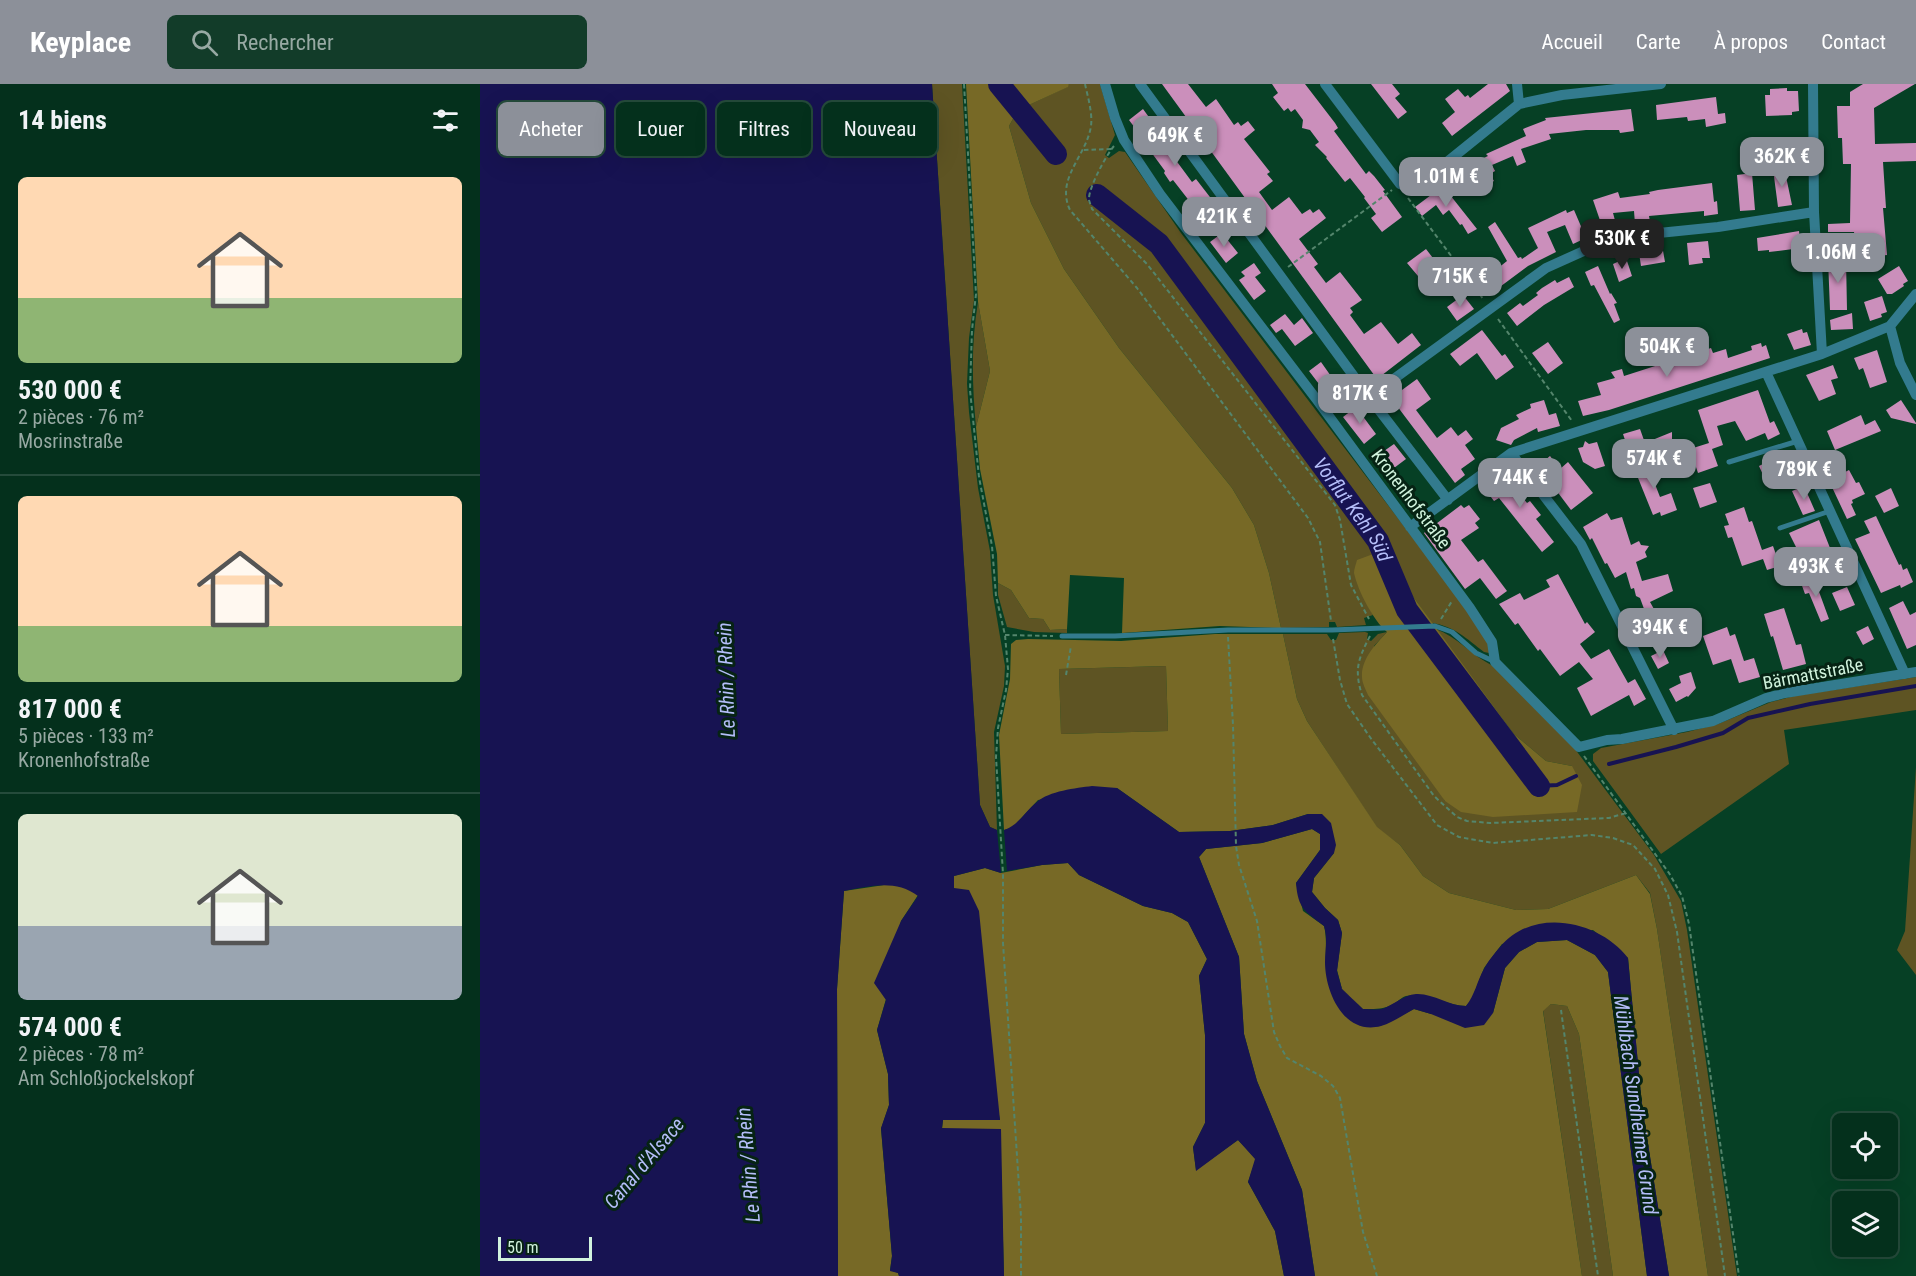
<!DOCTYPE html>
<html lang="fr">
<meta charset="utf-8">
<style>
:root{--surface:#04301c;--page:#123c29;--text:#f1f3f6;--muted:#97a9a3;--line:#254b3b;--accent:#8c9099}
body{margin:0;font-family:"Roboto Condensed",sans-serif;background:var(--page);color:var(--text);height:100vh;display:flex;flex-direction:column;font-size:22px;white-space:nowrap}
*{box-sizing:border-box;margin:0}
p{font-size:20px;color:var(--muted)}
.icon{flex:none;width:33px;height:33px;fill:none;stroke:currentColor;stroke-width:2;stroke-linecap:round;stroke-linejoin:round}
.map{position:relative;flex:1;overflow:hidden}
.sheet{display:flex;flex-direction:column;background:var(--surface);width:480px}
.sheet>*{flex:none}
.guide{position:absolute;left:18px;top:18px;width:570px;height:54px;display:flex;gap:12px}
.controls{position:absolute;left:1352px;top:1029px;display:grid;gap:12px}
.controls a{display:grid;place-items:center;width:66px;height:66px;border-radius:9px;background:var(--surface);box-shadow:0 6px 24px #0002,0 0 0 2px var(--line);font-size:30px}
.scale{position:absolute;left:18px;bottom:15px;width:94px;box-sizing:border-box;padding-left:6px;border:3px solid #d1f3dd;border-top:0;font-size:16px;line-height:21px;white-space:nowrap;color:#d1f3dd;-webkit-text-stroke:4px #062314;paint-order:stroke}
.price{position:absolute;translate:-50% -51px;padding:0 14px;border-radius:12px;background:var(--accent);color:#fff;font-size:20px;line-height:39px;filter:drop-shadow(0 2px 3px #0008)}
.price::after{content:'';position:absolute;left:50%;top:36px;width:18px;height:14px;margin-left:-9px;background:inherit;clip-path:polygon(0 0,100% 0,50% 100%)}
.price.selected{background:#222;color:#fff}
ul{padding:0;list-style:none}
li{display:grid;align-content:center;gap:12px;height:318px;padding:0 18px}
li+li{border-top:2px solid var(--line)}
li span{display:grid;place-items:center;height:186px;border-radius:9px;color:#555}
li>.icon{margin-inline-start:auto}
span .icon{width:108px;height:108px;fill:#fffc;stroke-width:1}
li b{font-size:26px}
h2{display:flex;justify-content:space-between;align-items:center;height:72px;padding:0 18px;font-size:26px}
.tag{padding:0 21px;border-radius:9px;background:var(--surface);box-shadow:0 6px 24px #0002,0 0 0 2px var(--line);font-size:21px;line-height:54px}
.tag.selected{background:var(--accent);color:#fff}
header{display:flex;align-items:center;gap:36px;box-sizing:border-box;height:84px;padding:0 30px;background:var(--accent);color:#fff}
header strong{font-size:28px}
nav{display:flex;gap:33px;margin-inline-start:auto;font-size:21px}
.search{width:420px;height:54px;background:var(--page);display:flex;align-items:center;gap:15px;box-sizing:border-box;padding:0 21px;border-radius:9px;color:var(--muted);font-size:22px}
main{display:flex;flex:1;min-height:0}
.map>svg:first-child{display:block}
.green{fill:#5e5423}
.forest{fill:#776926;fill-rule:evenodd}
.water{fill:#171352}
.lines{fill:none;stroke-linecap:round;stroke-linejoin:round}
.stream{stroke:#171352;stroke-width:4}
.river{stroke:#171352;stroke-width:22}
.building{fill:#cb8fbb}
.path{stroke:#54856c;stroke-width:2;stroke-dasharray:4.5 3;stroke-linecap:butt}
.service{stroke:#337b8e;stroke-width:5}
.minor{stroke:#337b8e;stroke-width:10}
.labels{text-anchor:middle;stroke-width:6;stroke-linejoin:round;paint-order:stroke}
.street-label{font-size:18px;fill:#d1f3dd;stroke:#062314}
.water-label{font-size:20px;font-style:italic;fill:#b4bdf8;stroke:#062314}
</style>
<header>
<strong>Keyplace</strong>
<div class="search"><svg class="icon" aria-label="search" viewBox="0 0 24 24"><circle cx="10" cy="10" r="6"/><path d="M15 15l6 6"/></svg>Rechercher</div>
<nav><a>Accueil</a><a>Carte</a><a>À propos</a><a>Contact</a></nav>
</header>
<main>
<section class="sheet">
<h2>14 biens<svg class="icon" aria-label="filters" viewBox="0 0 24 24"><path d="M4 7h16M4 17h16"/><circle cx="9" cy="7" r="2"/><circle cx="15" cy="17" r="2"/></svg></h2>
<ul>
<li><span style="background:linear-gradient(#ffd9b3 65%,#8fb573 0)"><svg class="icon" aria-label="home" viewBox="0 0 24 24"><path d="M3 11l9-7 9 7M6 9v11h12V9"/></svg></span><div><b>530 000 €</b><p>2 pièces · 76 m²</p><p>Mosrinstraße</p></div></li>
<li><span style="background:linear-gradient(#ffd9b3 70%,#8fb573 0)"><svg class="icon" aria-label="home" viewBox="0 0 24 24"><path d="M3 11l9-7 9 7M6 9v11h12V9"/></svg></span><div><b>817 000 €</b><p>5 pièces · 133 m²</p><p>Kronenhofstraße</p></div></li>
<li><span style="background:linear-gradient(#dfe7d0 60%,#9aa5b1 0)"><svg class="icon" aria-label="home" viewBox="0 0 24 24"><path d="M3 11l9-7 9 7M6 9v11h12V9"/></svg></span><div><b>574 000 €</b><p>2 pièces · 78 m²</p><p>Am Schloßjockelskopf</p></div></li>
</ul>
</section>
<div class="map">
<svg width="1436" height="1192" viewBox="0 0 1436 1192">
<rect width="100%" height="100%" fill="#064025"/>
<path class="green" d="M452,0H482L494,216L489,254L487,300L489,328L498,404L510,467L513,511L525,582L524,602L514,648L517,746L510,743L500,721Z
M589,0H620L635,51L625,71L629,74L639,67L645,68L701,149L987,525L1009,556V569L1004,568C987,555 974,542 952,539L929,507L882,510L893,531L884,534L886,541L857,543L855,538H849V543L801,544L789,489L774,441L752,404L639,264L584,185L551,119L529,42L538,26L587,3Z
M498,218L510,287L496,343C492,300 491,260 498,218Z
M518,499L531,506L549,534L563,535L570,546L587,545V549L554,548L527,543L518,511Z
M956,545C977,553 993,572 1013,582L1095,665L1174,771L1201,817L1207,846L1257,1192H1228L1177,845L1170,809L1156,791L1068,825L1036,826L969,809L943,792L920,761L897,744L827,637L817,615L803,550H847L851,556H856L859,549L885,548L888,549L887,555L891,557L898,550L907,548L894,562L965,717L1092,682L1066,677L1034,650Z
M686,582L688,647L581,650L579,585Z
M1436,593V626L1304,646L1309,680L1181,770L1113,677V670L1121,664L1207,648L1238,640L1291,618L1314,612Z
M1436,683V891L1417,866L1425,847Z
M1071,920L1087,922L1099,950L1133,1192H1102L1063,926Z"/>
<path class="forest" d="M486,0H589L588,3L538,26L529,42L551,119L584,185L639,264L752,404L774,441L789,489L801,544L740,542L642,549L644,494L590,491L587,545L570,546L563,535L549,534L531,506L518,499L517,470L500,385L496,343L510,287L498,218Z
M896,469L914,506L929,507L1034,650L1066,677L1092,682L1102,701L1097,728L1013,733L981,728L965,717L888,611C886,606 882,599 882,593C881,575 896,560 907,548C893,536 878,507 874,489C874,485 876,480 877,476Z
M735,550H803L817,615L827,637L897,743L920,761L943,792L969,809L1036,826L1068,825L1156,791L1170,810L1177,845L1228,1192H1189L1162,1022L1148,874L1113,846L1022,860L1004,884L992,915L986,922C966,922 948,907 926,912C922,913 918,917 915,919C904,926 895,925 883,925L862,905L857,886L862,849L858,836L845,824L832,808L834,794L854,769L828,730L793,741L750,747L699,748L637,704L558,716L533,743L524,746L519,651L530,595L531,560L536,556L548,555L641,557ZM686,582L688,647L581,650L579,585Z
M832,745L840,750V766L816,799L823,827L844,842C848,858 844,874 847,890L900,942L934,925L951,930L1013,929L1025,884L1039,868L1057,858L1087,856L1115,871L1128,888L1167,1192H1133L1099,950L1087,922L1071,920L1063,927L1102,1192H835L822,1106L777,997L764,950L759,873L719,773L726,765L782,759Z
M588,779L599,791L663,822L692,829L708,838L727,875L719,892L725,951V1039L713,1063L716,1086L758,1056L776,1075L768,1098L795,1147L804,1192H524L520,1045H462L463,1036H520L474,804V792L505,784L521,789L562,781Z
M411,800L427,803L438,811L421,837L406,915L397,946L408,990L409,1021L401,1045L412,1172L410,1186L418,1189L419,1192H358L357,905L364,807Z"/>
<path class="water" d="M0,0H452L500,721L510,743L517,746L521,789L505,784L474,792V804L489,806L499,827L520,1036H463L462,1044L521,1045L524,1192H419L418,1189L410,1187L412,1172L401,1044L409,1021L408,990L397,946L406,916L394,899L421,837L438,812C416,795 389,802 364,807L357,905L358,1192H0Z
M612,702L637,704L699,748L750,747L793,741L828,730H842L851,739L856,761L854,769L834,794L832,808L845,824L858,836L862,849L857,887L862,905L883,925C889,925 896,926 902,925C914,921 923,911 936,910C953,909 969,922 986,922C995,911 997,897 1004,885C1008,877 1015,869 1020,863C1054,822 1120,837 1148,874L1162,1022L1189,1192H1167L1128,888L1115,871L1087,856L1057,858L1039,868L1025,884L1013,929L1004,941L985,944L951,930L934,925C923,931 912,939 901,942C864,952 845,908 845,878C845,865 848,855 844,842C825,827 818,825 816,799L840,766V750L832,745L782,759L726,765L719,773L759,873L764,950L777,997L822,1106L835,1192H804L795,1147L768,1098L775,1075L758,1056L716,1087L713,1063L725,1039V951L719,892L727,875L708,838L692,829L663,822L599,791L588,779L562,781L527,787L524,746C539,741 545,727 557,718C569,707 596,704 612,702Z"/>
<g class="lines">
<path class="stream" d="M1129,680L1196,663L1243,649L1268,634L1330,620L1436,602
M1059,702L1077,701L1096,692"/>
<g class="river">
<path d="M519,0L576,70"/>
<path id="s1" d="M617,111L679,160L898,457L927,526L1059,702"/>
</g>
</g>
<path class="building" d="M682,0H708L726,23L736,15L754,41L758,38L761,42L768,37L775,46L764,55L790,88L787,90L793,97L779,108L792,126L809,113L822,130L830,125L833,129L839,125L843,130L846,134L819,155L838,180L834,183L846,199L860,188L882,216L870,224L873,228L870,231L884,250L901,238L918,260L932,249L941,261L897,295Z
M792,0H825L855,39L858,44L854,47L886,90L889,87L894,92L905,106L903,107L922,133L902,148L891,134L896,130L884,114L885,113L870,94L865,98L846,74L847,73L835,61L839,58L830,46L822,44L823,36L815,25L811,28L808,24L804,27L793,13L798,9Z
M891,0H912L920,10L915,14L927,28L918,35Z
M1008,0H1026L1030,7L972,52L962,39L975,28L965,15L978,5L985,13L988,11L990,14Z
M1383,0H1435L1394,24L1395,60L1436,59V77L1403,78L1406,124H1403L1407,171L1377,174L1374,148H1348V140L1370,139L1371,80H1363L1362,54H1358L1357,22H1370V8Z
M1307,4V7H1318L1319,27L1312,28V31L1286,32L1285,11H1290V5Z
M1236,13L1238,30L1245,29L1246,39L1226,43L1225,35L1208,37L1207,33L1177,36L1176,21Z
M663,25L698,73L695,75L712,98L716,95L740,126L742,125L749,134L747,136L750,140L743,145L721,117L714,123L693,96L690,98L684,89L685,87L660,53L661,52L649,36Z
M1151,25L1154,47L1140,49L1139,46H1106L1069,50L1071,55L1041,65L1046,78L1037,82L1033,72L1012,81L1015,87L1010,90L1014,97L1000,104L997,98L985,104L977,87L1008,72L1006,70L1046,52L1043,45L1066,36L1065,34Z
M1304,83L1312,121L1298,123L1293,85Z
M1272,89L1275,126L1260,127L1257,91Z
M1232,99L1234,118L1237,117L1238,130L1224,132V127L1169,132L1170,138L1155,140L1154,127L1133,129L1137,144L1124,148L1113,116L1138,108L1140,114L1170,110L1169,108L1178,106Z
M963,102L978,121L997,145L988,150L982,140L980,141L969,126L963,131L956,121L942,132L935,123Z
M1086,126L1087,129L1094,126L1106,154L1093,160L1085,141L1067,148L1076,168L1048,182L1013,208L1011,206L1006,209L998,200L1027,177L1008,143L1015,138L1038,174L1041,173L1042,175L1058,164L1048,144Z
M1319,147L1321,164L1289,168V166L1278,167L1277,154Z
M742,149L758,169L746,179L730,158Z
M1228,157L1230,174H1222L1223,179L1209,181L1207,159Z
M1182,161L1185,178L1161,182L1159,169L1161,168V165Z
M946,165L956,178L938,192L927,179Z
M1146,174L1152,192L1139,198L1133,180Z
M1348,175H1366L1367,226H1350Z
M774,179L781,189L775,193L786,207L774,216L759,196L765,192L761,188Z
M1118,182L1130,210L1131,209L1137,219L1134,220L1140,236L1134,239L1114,201L1111,202L1105,188Z
M1419,182L1428,197L1423,200L1424,202L1412,210H1407L1398,195Z
M1089,193L1094,203L1064,221L1037,242L1027,229L1040,219L1043,222L1058,211L1056,209L1062,204L1075,196L1077,199Z
M983,211L994,225L977,237L967,223Z
M1402,212L1407,228L1401,230L1402,233L1390,237L1384,218Z
M1372,229L1373,245L1351,246L1350,236Z
M805,230L814,241L822,234L833,249L815,262L802,245L796,249L790,241Z
M1322,245L1323,249L1327,248L1331,261L1314,266L1307,250Z
M1002,246L1022,272L1025,270L1034,283L1016,296L997,269L980,282L970,270Z
M1068,258L1083,279L1068,290L1052,269Z
M1281,259L1282,263L1286,261L1290,274L1129,326L1103,332L1098,317L1121,311L1117,299L1135,294L1131,288L1142,285L1144,292L1231,264L1233,269L1246,265L1248,274L1272,266L1271,262Z
M1397,266L1407,298L1390,304L1383,284L1379,286L1374,274Z
M841,278L853,295L842,304L829,287Z
M1353,281L1358,294L1351,296L1356,310L1339,317L1326,291Z
M937,295L951,315L936,326L957,354L971,343L978,352L986,346L993,355L985,361L995,375L981,385L985,391L975,399L911,314Z
M1278,306L1290,339L1294,337L1300,350L1288,356L1285,349L1266,357L1255,337L1237,342L1243,361L1232,365L1238,382L1218,389L1210,365L1229,359L1218,326Z
M1064,316L1069,331L1076,329L1080,342L1058,348L1057,344L1034,356L1031,361L1016,356L1021,344L1039,335L1036,331L1051,324L1050,320Z
M1421,316L1436,339V340L1411,334L1406,326Z
M876,323L896,350L884,360L863,333Z
M1381,331L1385,341L1395,336L1401,347L1355,366L1347,347Z
M1160,345L1165,359L1192,348V365L1165,374L1161,361L1148,365L1143,350Z
M1105,357L1109,360L1117,358L1125,382L1115,385L1103,378L1098,364L1103,363Z
M914,360L926,375L906,390L894,374Z
M1309,370L1316,383L1285,395L1279,382L1295,374L1296,377Z
M1070,372L1080,385L1088,378L1113,409L1091,426L1058,382Z
M1174,377L1178,393L1173,395L1180,413L1191,409L1197,426L1181,432L1180,428L1173,431L1154,384Z
M1369,386L1376,399L1379,398L1385,410L1372,416L1373,419L1371,420L1376,431L1367,435L1351,401L1353,400L1351,395Z
M1030,387L1039,399L1034,403L1047,419L1050,417L1061,431L1056,435L1074,458L1062,468L1019,414L1014,417L1005,405Z
M1230,399L1237,418L1220,424L1213,404Z
M1324,402L1335,427L1323,431L1312,407Z
M1411,404L1419,422L1404,429L1395,412Z
M981,421L984,424L989,421L1000,435L995,439L999,444L981,456L998,478L1003,475L1027,507L1016,515L1000,494L985,505L944,449Z
M1264,423L1269,438L1272,437L1282,466L1293,462L1300,482L1287,486L1283,475L1262,482L1252,453L1248,454L1244,442L1249,441L1245,430Z
M1127,429L1131,436L1142,433L1151,461L1159,457L1161,461L1169,462L1165,468L1167,473L1156,478L1162,497L1188,490L1193,507L1170,518L1183,541L1161,553L1154,540L1167,533L1160,514L1156,512L1154,504L1151,505L1146,488L1135,494L1127,479L1125,480L1112,454L1110,456L1103,443Z
M1396,432L1419,481L1421,480L1423,486L1427,484L1433,498L1421,504L1420,501L1401,509L1375,455L1390,449L1384,437Z
M1339,436L1352,469L1355,468L1361,482L1332,495L1327,488L1320,466L1318,467L1309,449Z
M1078,490L1105,540L1107,538L1115,548L1100,560L1111,575L1129,565L1148,599L1155,595L1166,615L1154,622L1149,611L1111,632L1097,604L1113,595L1099,578L1080,592L1060,565L1058,567L1038,539L1035,541L1019,520L1040,509L1044,516L1070,503L1066,496Z
M1334,494L1349,535L1341,538L1329,509L1325,510L1321,499Z
M1367,503L1375,521L1360,527L1352,509Z
M1423,517L1430,531L1436,528V561L1427,565L1409,524Z
M1304,524L1316,561L1321,560L1326,580L1303,586L1293,552L1291,553L1284,530Z
M1388,542L1394,555L1383,561L1376,548Z
M1247,543L1250,552L1255,550L1264,577L1274,574L1280,593L1259,599L1251,575L1233,581L1223,552Z
M1183,566L1189,579L1178,585L1171,572Z
M1211,588L1216,604L1208,613L1207,612L1196,618L1189,605L1201,599L1199,592Z"/>
<g class="lines">
<path class="path" d="M484,0L496,210L492,246L490,306L499,393L512,462L516,512L525,551L528,585L526,606L518,644L516,673L523,790V859L541,1133V1192
M605,0C608,14 614,33 610,47C603,75 576,96 590,126L657,204L828,434L840,458L851,537
M634,62C627,70 608,104 609,116C609,117 612,124 612,125L667,180L855,421L860,436L871,501L889,535
M604,66L631,65
M928,114L1004,216
M808,183L912,106
M1018,235L1092,337
M961,535L972,517
M525,551L573,552
M890,552C878,575 874,586 882,611L954,712L977,733L987,737L1010,739L1129,734L1146,729
M748,553L753,641L756,762L759,781L777,837L794,948L800,962L807,974L841,992L853,1002L860,1014L883,1148L897,1192
M853,555L860,596L867,620L892,656L957,741L979,753L1013,759L1112,751L1133,754L1153,761L1175,785L1188,811L1197,848L1245,1192
M586,591L591,562
M1104,672L1189,789L1202,812L1209,840L1259,1192
M1081,926L1118,1192"/>
<path class="service" d="M1249,378L1318,357
M1300,444L1350,427
M582,552H635L748,546H852L955,542L972,548L996,569L1013,577"/>
<path class="minor" d="M625,0L635,34L644,56L680,110L837,316L990,524L1012,558L1015,578L1099,663L1127,656L1142,655L1233,637L1286,614L1305,609L1436,588
M660,0L889,313L968,416
M845,0L920,100L928,103L941,99L1039,20L1082,11L1181,0
M1037,0L1039,20
M1333,0L1334,128L1342,270
M1410,242L1420,279L1436,311
M1286,288L1425,590
M889,313L1066,184L1117,161L1169,150L1238,143L1334,128
M1031,369L1101,460L1194,646
M930,443L1031,369L1342,270L1410,242L1436,210"/>
</g>
<g class="labels">
<g class="street-label">
<text transform="translate(931 415) rotate(53)" y="6">Kronenhofstraße</text>
<text transform="translate(1333 590) rotate(-11)" y="6">Bärmattstraße</text>
</g>
<g class="water-label">
<text dy="7" stroke="none"><textPath href="#s1" startOffset="408">Vorflut Kehl Süd</textPath></text>
<text transform="translate(246 596) rotate(-92)" y="7">Le Rhin / Rhein</text>
<text transform="translate(1156 1021) rotate(82)" y="7">Mühlbach Sundheimer Grund</text>
<text transform="translate(164 1079) rotate(-50)" y="7">Canal d'Alsace</text>
<text transform="translate(268 1081) rotate(-95)" y="7">Le Rhin / Rhein</text>
</g>
</g>
</svg>
<div class="controls">
<a><svg class="icon" aria-label="locate" viewBox="0 0 24 24"><circle cx="12" cy="12" r="6"/><path d="M12 2v4M12 18v4M2 12h4M18 12h4"/></svg></a>
<a><svg class="icon" aria-label="layers" viewBox="0 0 24 24"><path d="M12 4l9 5-9 5-9-5zM3 14l9 5 9-5"/></svg></a>
</div>
<div class="scale">50 m</div>
<b class="price" style="left:695px;top:83px">649K €</b>
<b class="price" style="left:1302px;top:104px">362K €</b>
<b class="price" style="left:966px;top:124px">1.01M €</b>
<b class="price" style="left:744px;top:164px">421K €</b>
<b class="price selected" style="left:1142px;top:186px">530K €</b>
<b class="price" style="left:1358px;top:200px">1.06M €</b>
<b class="price" style="left:980px;top:224px">715K €</b>
<b class="price" style="left:1187px;top:294px">504K €</b>
<b class="price" style="left:880px;top:341px">817K €</b>
<b class="price" style="left:1174px;top:406px">574K €</b>
<b class="price" style="left:1324px;top:417px">789K €</b>
<b class="price" style="left:1040px;top:425px">744K €</b>
<b class="price" style="left:1336px;top:514px">493K €</b>
<b class="price" style="left:1180px;top:575px">394K €</b>
<div class="guide">
<a class="tag selected">Acheter</a>
<a class="tag">Louer</a>
<a class="tag">Filtres</a>
<a class="tag">Nouveau</a>
</div>
</div>
</main>
